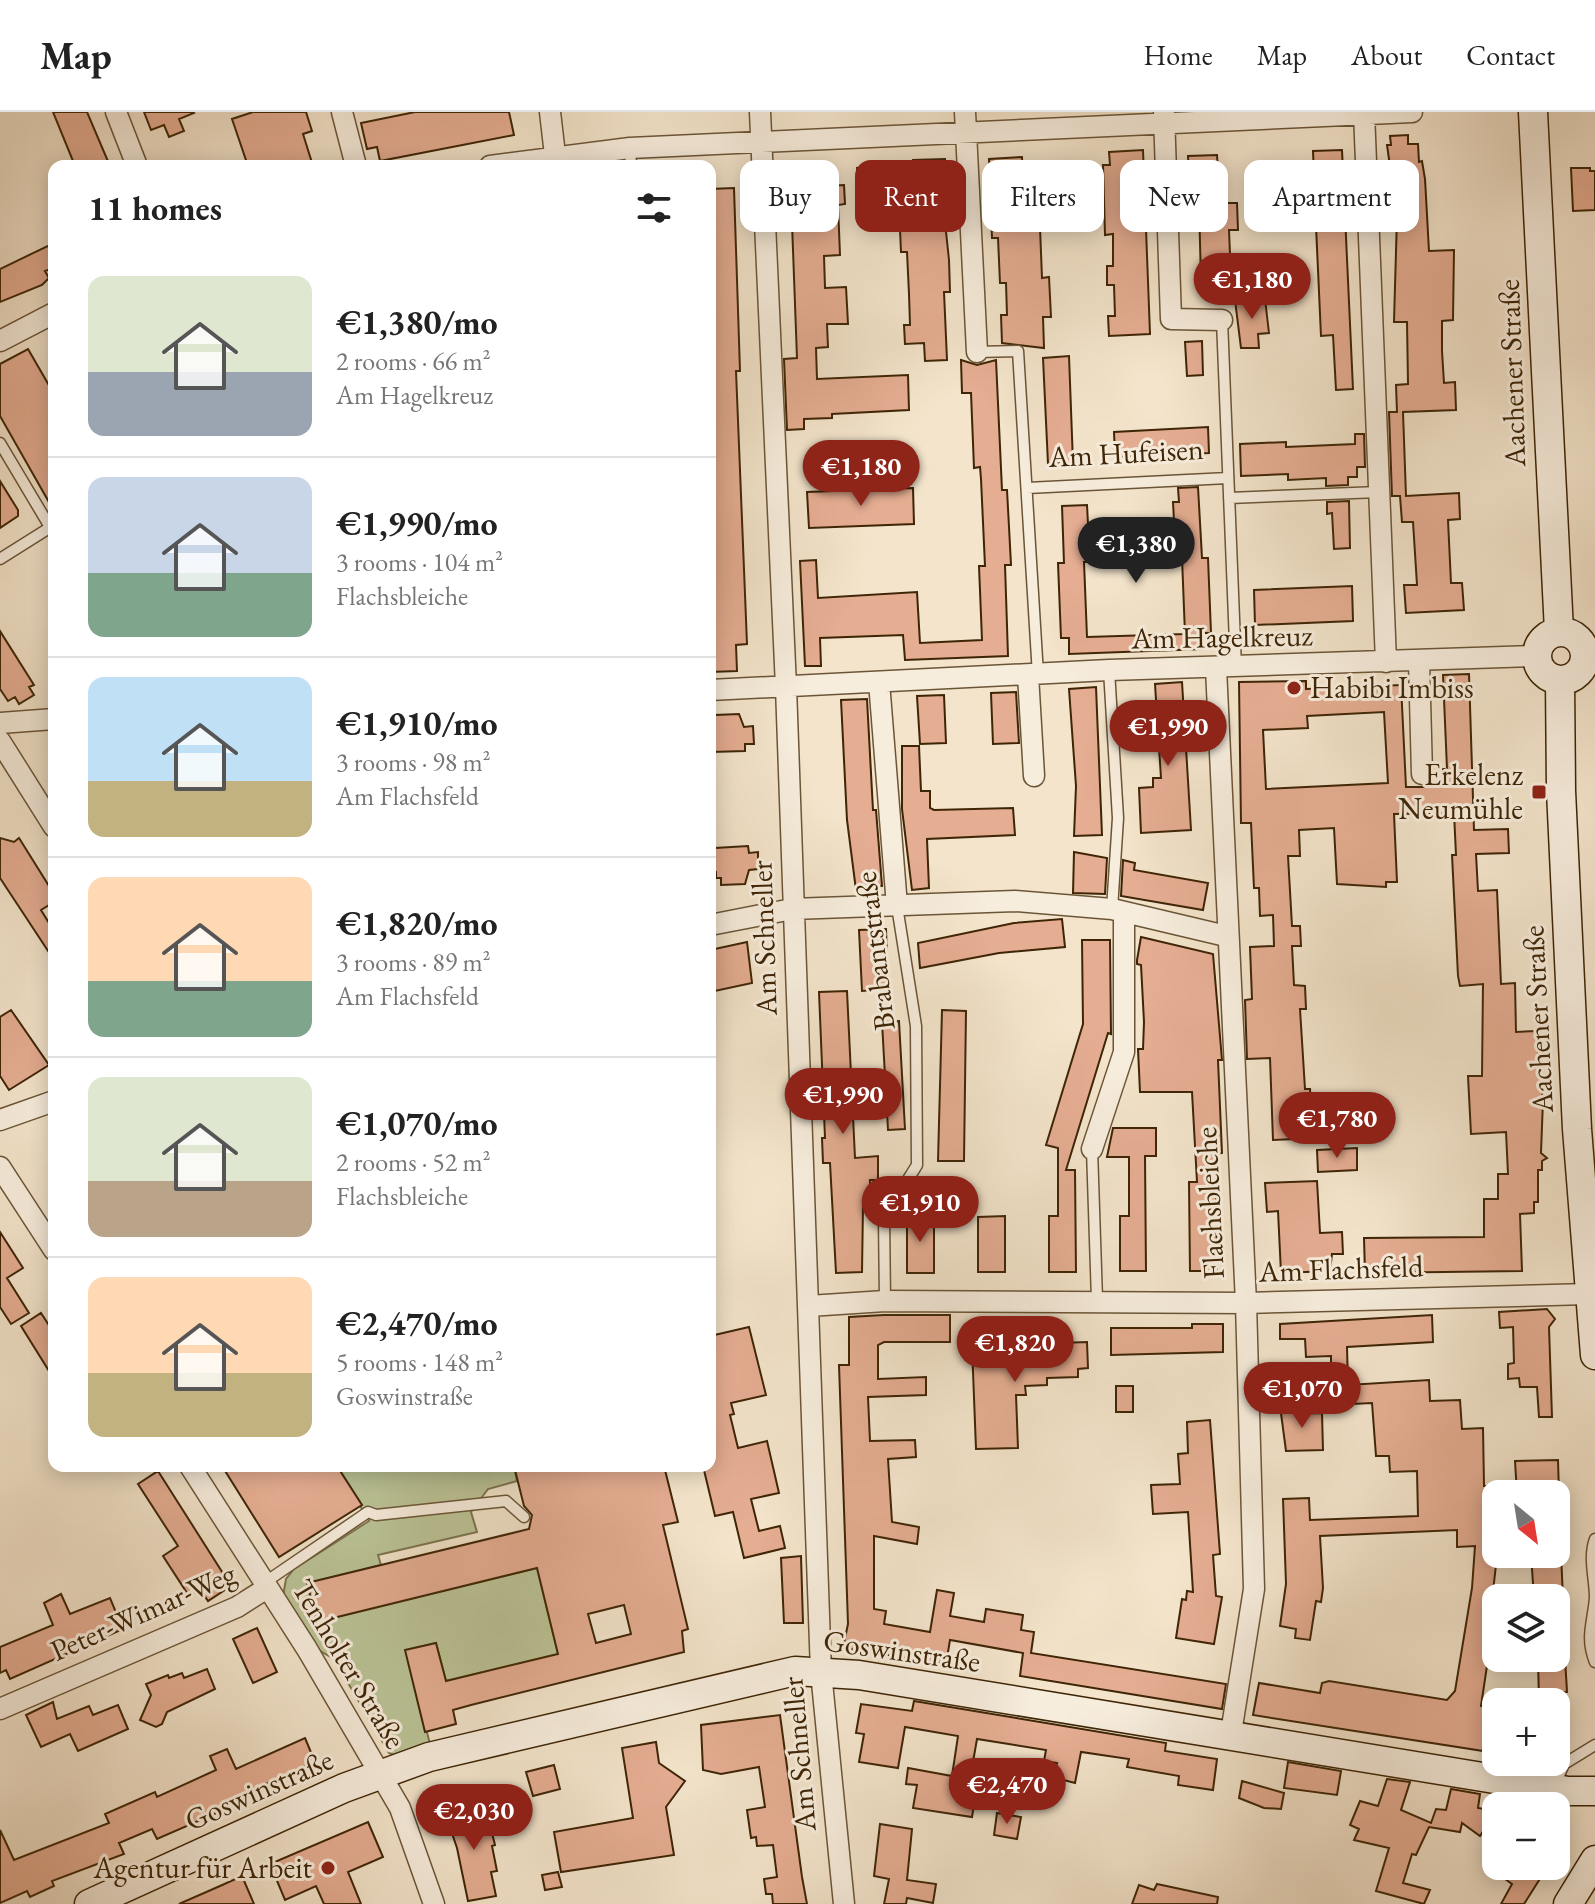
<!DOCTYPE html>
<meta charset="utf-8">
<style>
:root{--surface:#fff;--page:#f6f6f6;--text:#222;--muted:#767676;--line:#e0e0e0;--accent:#8f2418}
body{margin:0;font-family:"EB Garamond",serif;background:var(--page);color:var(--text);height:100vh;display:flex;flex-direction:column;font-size:30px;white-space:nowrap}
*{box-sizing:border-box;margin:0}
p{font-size:26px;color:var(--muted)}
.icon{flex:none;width:44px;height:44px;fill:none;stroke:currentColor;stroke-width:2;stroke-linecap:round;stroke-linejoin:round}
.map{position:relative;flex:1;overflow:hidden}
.sheet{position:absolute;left:48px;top:48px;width:668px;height:1312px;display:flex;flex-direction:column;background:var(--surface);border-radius:16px;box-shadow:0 4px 20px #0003}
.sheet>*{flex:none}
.guide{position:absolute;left:740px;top:48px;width:734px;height:72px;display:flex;gap:16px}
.needle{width:52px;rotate:150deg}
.controls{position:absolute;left:1482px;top:1368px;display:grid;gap:16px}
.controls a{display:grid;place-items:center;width:88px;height:88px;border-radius:16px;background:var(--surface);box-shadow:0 4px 20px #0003;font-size:40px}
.price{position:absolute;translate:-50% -68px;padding:0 18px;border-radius:28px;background:var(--accent);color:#fff;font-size:26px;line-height:52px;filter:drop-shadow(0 2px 4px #0008)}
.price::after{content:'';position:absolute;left:50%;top:48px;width:24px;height:18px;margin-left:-12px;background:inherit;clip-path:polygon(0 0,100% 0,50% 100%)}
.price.current{background:#222;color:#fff}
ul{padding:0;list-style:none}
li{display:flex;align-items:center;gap:24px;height:200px;padding:0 40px}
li+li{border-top:2px solid var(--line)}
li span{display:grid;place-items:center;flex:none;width:224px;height:160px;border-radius:16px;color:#555}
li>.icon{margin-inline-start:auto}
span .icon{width:96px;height:96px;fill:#fffc;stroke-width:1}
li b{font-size:34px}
h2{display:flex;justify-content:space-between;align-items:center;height:96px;padding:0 40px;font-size:34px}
.pill{padding:0 28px;border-radius:16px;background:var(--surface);box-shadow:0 4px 20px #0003;font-size:28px;line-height:72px}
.pill.current{background:var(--accent);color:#fff}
header{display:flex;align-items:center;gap:48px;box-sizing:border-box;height:112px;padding:0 40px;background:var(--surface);border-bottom:2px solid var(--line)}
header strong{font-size:38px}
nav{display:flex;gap:44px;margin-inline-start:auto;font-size:28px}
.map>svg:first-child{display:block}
.green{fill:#bbc497;stroke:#7c744e;stroke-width:2}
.building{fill:#e5ad92;stroke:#3e2506;stroke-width:2;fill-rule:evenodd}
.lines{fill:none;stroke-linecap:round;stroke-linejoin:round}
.lane-casing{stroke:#6b5537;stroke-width:13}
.street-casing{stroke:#6b5537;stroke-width:23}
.secondary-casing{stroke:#3e2506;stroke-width:31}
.lane{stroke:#f7eddd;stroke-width:10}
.street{stroke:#f7eddd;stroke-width:20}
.secondary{stroke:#f7eddd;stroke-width:28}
.poi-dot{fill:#8f2418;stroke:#f7eddd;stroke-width:3}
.labels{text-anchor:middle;stroke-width:6;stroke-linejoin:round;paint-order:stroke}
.street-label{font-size:30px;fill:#3e2506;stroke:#f7eddd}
.poi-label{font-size:30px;fill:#3e2506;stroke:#f7eddd;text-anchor:end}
</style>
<header>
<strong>Map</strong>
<nav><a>Home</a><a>Map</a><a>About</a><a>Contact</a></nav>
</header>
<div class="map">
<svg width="1595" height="1792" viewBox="0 0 1595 1792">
<rect width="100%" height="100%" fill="#f3e4cb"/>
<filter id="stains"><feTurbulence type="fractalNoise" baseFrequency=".0025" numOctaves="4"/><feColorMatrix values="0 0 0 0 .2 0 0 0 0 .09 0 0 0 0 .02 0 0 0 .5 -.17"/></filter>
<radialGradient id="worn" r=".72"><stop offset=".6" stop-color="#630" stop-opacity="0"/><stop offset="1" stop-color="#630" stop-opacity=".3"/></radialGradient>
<path class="green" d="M337,1354H514L517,1369L488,1377L471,1400L477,1420L378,1443L381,1453L308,1471L316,1509L537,1456L558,1542L446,1569L436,1531L406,1538L431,1636L398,1645L389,1641L334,1547L308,1532L283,1484L286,1467L294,1457L369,1409Z"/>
<path class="building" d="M53,0H87L110,54H75Z
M144,0H193L194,1L179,7L184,19L169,25L164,13L151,18Z
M253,0H306L312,19L303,22L313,54H248L232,7Z
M415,0H509L514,23L380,49L377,35L367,37L361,11Z
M1408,23V32H1418L1419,50L1422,49L1425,67L1429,139L1454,138L1453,208L1442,209V239L1444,271L1455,270L1456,298L1403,300L1406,384L1459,381L1460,407L1448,408L1451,471H1462L1464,498L1406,501L1404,473H1417L1413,410H1402L1400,384H1392L1389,300H1397L1396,273L1408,272L1407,210H1394L1397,104L1387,33H1391L1390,24Z
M1143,38L1150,222L1109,224L1108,204H1115L1114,173H1107V154H1113V122L1105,123L1103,53H1110L1109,40Z
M1342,38L1353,277L1336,278L1333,223L1321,224L1316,114H1308L1306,88H1315L1313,39Z
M1217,43L1220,91H1237L1238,118H1229L1231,167L1201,168L1199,94H1190L1188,44Z
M1022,45L1023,66L1038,65L1042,166L1049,165L1051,205H1043L1044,236L1002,231L1001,203H1007L1006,171H1000L998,126H992L991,103H997L996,69H990L989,47Z
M945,47V72H941L949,148L950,180H944L947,248L925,249L924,231L905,232L904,213H910L909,182L907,140H901L898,71L914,70L913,48Z
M826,51L827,74L844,73L845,92L838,93L840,143L824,144L825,176L846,175L848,212H827L828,235L816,236L817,267L908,263L909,298L832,302V306L804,307V317L787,318L784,247L797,246L792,111H797L796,53Z
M878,55L879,73L858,74L857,56Z
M1571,56H1590V59H1595V98L1573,99Z
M734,76L740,259H736L747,532L736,533L737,559L710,560V534H715L710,433V77Z
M54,131V156L45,159L49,166L42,173L0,190V157Z
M1265,187L1269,221L1258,222L1259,236H1241L1235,188Z
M1202,229L1203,263L1187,264L1185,230Z
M28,237L54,282V399L0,304V252Z
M1069,244L1073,351L1048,352L1043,246Z
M961,248L977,253L996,248L1002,378H1007L1009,415L1011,453H1005L1008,544L905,548L903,523L820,526L821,554H805L800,449L816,448L818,486L917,480L920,531L982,528L979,454H985L981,367L980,355L974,356L971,281H962Z
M1208,315L1209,341L1115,345L1114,320Z
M1355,322H1364L1365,355H1357V365H1348V373L1326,374V366L1288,368V362L1241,364L1240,332L1286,330V335L1355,332Z
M0,369L18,398V404L0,416Z
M1198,375L1202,446H1208L1211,521H1203L1204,537L1069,542V526H1061L1058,451H1064L1062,394L1087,393L1090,450H1084L1087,525L1185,522L1182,446L1176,447L1173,390H1179L1178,376Z
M913,376L914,412L809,416L807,380Z
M1349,389L1350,436L1334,437L1332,401L1327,402V390Z
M1352,474L1353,509L1255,513L1254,478Z
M0,519L34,573L29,575L34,583L19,592L15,585L8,589L0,577Z
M1469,562L1474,718L1508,717L1509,741L1476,742L1478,779L1497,778L1501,872L1515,871L1516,920L1536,919L1543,988L1541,1041L1547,1046L1542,1049V1058H1538V1090H1534V1101L1520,1102L1522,1159L1365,1161L1364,1126L1484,1125V1087H1498V1062H1508L1506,1020L1471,1022L1468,964H1482L1483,872L1460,874L1458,864L1452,743H1456L1454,701L1394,702L1397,770H1386V775L1337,772L1334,716L1299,718L1300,744H1288L1292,814H1300L1301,834H1292L1294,873L1305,874L1306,897H1300L1305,977H1310L1311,998L1316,997L1317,1026L1273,1028L1270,946L1247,947L1245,888L1252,887L1250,835L1274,834L1273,803L1260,804L1259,776H1254L1251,711H1241L1239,570L1306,569V577L1401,573L1406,675H1423L1444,673L1443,657H1447L1443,563ZM1384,600L1388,671L1266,677L1263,618L1308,616L1307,604Z
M1182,570L1191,718L1141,721L1139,676L1153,675V666H1161L1155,572Z
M1096,575L1102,723L1074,724L1076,674L1069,577Z
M1016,580L1019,631L993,632L991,581Z
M944,583L946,631L920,632L917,584Z
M867,587L873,698H876L882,774L856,778L847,708L841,588Z
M739,602L744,615L753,614L754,632H745V639L711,640L710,610H715V603Z
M902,634H919L921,679H930V696L934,698L1013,696L1015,723L927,727L929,776L912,778L902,697Z
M0,726L14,730L19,726L54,782V790L41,798L54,819V848L0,766Z
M748,734L749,741L758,740V757L749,758L745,772L721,773V766H716V760H710V742H715V736Z
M1074,740L1107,746L1105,782L1073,781Z
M1123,748L1135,751L1134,758L1208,771L1203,798L1121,784Z
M1062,807L1065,835L999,841L920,856L918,831L1014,811Z
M886,817L888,877L862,879L859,818Z
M1141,825L1213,842L1222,948H1218L1222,1041L1216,1042L1217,1159H1190L1189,1070H1197L1192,980H1140L1138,937H1143L1144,910L1141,853L1137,852V848Z
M1082,828H1110L1111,922L1108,921L1066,1058H1075L1076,1160H1049V1104H1058V1036L1046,1033L1083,912Z
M747,830L752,871L710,880V838Z
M847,879L855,1046L878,1044V1068H870V1094H863L862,1160L836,1161L830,1051H823L822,1026H825L819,880Z
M11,898L49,953L9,978L0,964V905Z
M942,898L966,899L964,1049H938Z
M899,909L905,1017L888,1018L882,910Z
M1113,1016H1156V1044H1145L1146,1159H1120V1104H1129V1045H1107Z
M1357,1036V1058L1318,1060L1317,1038Z
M1317,1069L1320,1121L1342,1120L1343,1142H1332L1330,1159L1281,1161L1278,1099L1267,1100L1265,1071Z
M907,1104H934V1161H907Z
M1005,1104V1160H978V1105Z
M0,1120L23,1156L7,1166L29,1201L11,1212L0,1195Z
M1547,1197L1555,1207L1549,1215L1552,1305H1539L1537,1275H1520L1519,1266L1508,1267V1252L1514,1251L1513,1215L1500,1216L1499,1200Z
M41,1201L54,1221V1267L21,1214Z
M884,1203H950V1230H884L878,1233V1267L926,1265V1283L868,1285L870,1329L915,1328L916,1345L888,1347L892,1410L919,1415L917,1432L874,1424V1497L886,1499L884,1512L930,1520L937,1478L954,1481L950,1504L984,1510L986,1497L1023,1503L1021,1518L1034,1520L1031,1541L1226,1572L1222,1597L1020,1564L1023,1541L950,1528L946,1552L843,1536L848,1512L839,1253H849V1205Z
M1432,1203L1433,1230L1347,1235L1348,1273L1429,1268L1430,1289L1460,1288L1462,1317L1483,1316L1484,1374H1496V1453L1488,1523L1496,1525V1548L1488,1547L1481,1594L1496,1596V1641L1253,1603L1259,1571L1320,1581L1322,1571L1329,1569L1447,1588L1455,1579L1472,1476L1475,1434L1457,1435V1418L1320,1424L1323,1476L1321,1490L1316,1489L1310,1528L1295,1526L1296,1517L1280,1514L1286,1472L1283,1387L1309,1386L1310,1408L1418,1404L1417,1359L1390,1360L1389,1344H1376L1372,1291L1331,1293V1244L1306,1245L1305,1227H1280V1212Z
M1192,1212H1223V1240L1111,1243V1216H1192Z
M749,1215L766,1283L731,1291L734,1302L730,1303L738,1336L767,1329L779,1381L751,1387L759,1419L780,1414L785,1436L744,1446L733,1400L715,1404L703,1354H710V1224Z
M1087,1230L1088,1256L1078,1257V1265L1047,1266V1273L1025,1274L1026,1283H1016L1018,1336L976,1337L972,1234Z
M1116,1274H1133V1300H1116Z
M1295,1293V1302L1322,1301L1323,1338L1286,1339L1280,1294Z
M1210,1308L1220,1442L1213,1443L1216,1484L1222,1485L1214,1532L1176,1526L1182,1487L1186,1488L1187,1479L1193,1480L1188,1400L1153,1402L1151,1373L1180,1372L1178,1342L1188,1341L1187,1310Z
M1558,1348L1559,1382H1517L1515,1349Z
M222,1354H337L362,1393L279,1445Z
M514,1354H664L678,1410L663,1413L688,1517L682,1519L684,1540L471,1593L453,1598L456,1612L425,1620L405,1538L436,1531L446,1569L558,1542L537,1456L317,1510L307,1471L529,1417L532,1403L524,1394ZM624,1493L631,1522L596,1531L588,1502Z
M158,1359L231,1474L208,1489L200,1477L189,1484L163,1444L178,1434L138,1372Z
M1531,1442H1561L1563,1486H1534Z
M801,1444L803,1511H784L781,1446Z
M61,1482L70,1502L110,1486L123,1517L10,1567L6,1558L0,1561V1535L53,1513L44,1491Z
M257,1516L277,1560L253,1571L233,1527Z
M1538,1546H1565L1567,1580L1560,1581L1559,1590H1539Z
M207,1557L215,1577L167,1600L162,1612L156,1615L140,1608L151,1583L146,1572L168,1563L169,1566L182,1561L184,1566Z
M914,1589L1166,1631L1165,1639L1217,1647L1213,1678L1178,1673L1179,1664L1127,1655L1129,1647L1081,1640L1075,1671L1052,1665L1057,1651L1044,1649L1046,1638L977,1627L970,1667L978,1668L972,1705L913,1696L917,1673L906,1672L908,1656L952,1664L958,1624L905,1615L898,1656L859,1650L864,1622L856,1621L861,1592L912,1599Z
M53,1590L57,1607L89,1594L93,1603L118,1593L128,1617L78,1639L70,1622L41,1635L26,1603Z
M780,1603L802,1765L807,1792H773L772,1782H766L764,1767L777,1765L773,1733L757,1734L756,1725L751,1726L747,1698L765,1695L759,1655L721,1662L703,1658L701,1613Z
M305,1626L315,1650L230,1688L219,1700L157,1727L152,1717L119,1731L124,1742L52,1769L54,1774L30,1785L27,1779L0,1791V1718L14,1748L109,1711L105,1702L155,1680L157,1685L216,1658L210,1644L227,1637L236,1657Z
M656,1630L659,1651L685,1669L666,1695L674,1743L561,1760L554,1720L633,1706L622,1636Z
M1288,1650L1341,1659L1337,1683L1284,1676Z
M554,1653L560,1677L533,1684L526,1660Z
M1387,1667L1410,1670L1401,1698L1431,1711L1436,1697L1446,1698L1451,1677L1480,1682L1478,1696L1496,1699L1480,1724L1462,1711L1460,1720L1429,1715L1416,1743L1412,1742L1403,1771L1430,1778L1424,1792L1376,1779L1389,1736L1354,1728L1359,1717L1350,1713L1360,1689L1378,1694Z
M1242,1669L1284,1681L1281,1697L1264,1696L1239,1686Z
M458,1691L462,1706L487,1701L495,1733L492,1734L497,1759L491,1760L496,1784L468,1789L457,1736L443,1695Z
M997,1701L1021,1705L1017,1727L994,1723Z
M368,1710L383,1745L348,1760L361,1792H324L316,1774L285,1788L270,1752Z
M880,1712L912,1717L907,1768L936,1772L933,1791L907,1786L906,1792H884L889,1767L874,1764Z
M1487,1754H1548L1524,1792H1501L1512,1772Z
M558,1760L562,1775L545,1778L542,1763Z
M242,1764L254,1792H179L220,1774Z
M1157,1772L1218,1785L1217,1792H1132L1139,1773L1154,1778Z"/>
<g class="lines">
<defs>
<path id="lane" d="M630,36L631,54
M1222,208L1236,556
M977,240L1018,239L1038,563
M0,331L50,415
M1027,376L1228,366
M1229,386L1379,380
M0,447L54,413
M1109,558L1118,706L1112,797
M1092,1037L1097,1188
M885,1189L884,1106L917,1053L916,914L897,794
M1595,1427C1588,1446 1595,1466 1595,1486C1593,1510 1585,1526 1595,1550
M264,1471L368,1400L376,1403L506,1389L524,1405
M1554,1675L1564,1652L1595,1633"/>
<path id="street" d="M116,0L137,54
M342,0L356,54
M550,0L555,43
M760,0L786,575L821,1560L844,1792
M965,0L977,240
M1364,0L1386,550
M1164,2L1171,207L1222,208
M490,54L630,36L1412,0
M0,229L54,201
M1585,545H1595
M1419,549L1422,662
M1216,556L1246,1191L1254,1477L1231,1621
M1028,563L1034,664
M879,570L897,794
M710,578L1109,558L1537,544
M0,611L54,607
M0,629L54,715
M710,813L792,797L1015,789L1112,797L1226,824
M0,1008L54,989
M1092,1037L1124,940V802
M0,1055L54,1138
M809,1194L885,1189L1246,1191L1588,1182
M190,1354L307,1537L400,1696L434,1792
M0,1597L237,1495L267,1476"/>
<path id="secondary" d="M1533,0L1559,519
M1537 544a24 24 0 1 1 48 0a24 24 0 1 1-48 0Z
M1560,568L1561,679L1577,1017L1595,1243
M89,1792L344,1676L429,1645L795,1559L859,1563L1568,1679H1595
M1568,1792L1595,1748"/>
</defs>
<use href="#lane" class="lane-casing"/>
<use href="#street" class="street-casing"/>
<use href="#secondary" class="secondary-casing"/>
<use href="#lane" class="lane"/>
<use href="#street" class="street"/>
<use href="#secondary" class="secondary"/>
</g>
<g class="poi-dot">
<circle cx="1294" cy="576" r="8"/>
<rect x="1531" y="672" width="16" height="16" rx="4"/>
<circle cx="328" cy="1756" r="8"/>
</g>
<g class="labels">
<g class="street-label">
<text transform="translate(1512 261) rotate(-92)" y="10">Aachener Straße</text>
<text transform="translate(1126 341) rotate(-3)" y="10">Am Hufeisen</text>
<text transform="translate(1222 525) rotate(-1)" y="10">Am Hagelkreuz</text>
<text transform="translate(764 826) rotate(-92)" y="10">Am Schneller</text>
<text transform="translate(875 839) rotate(-97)" y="10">Brabantstraße</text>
<text transform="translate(1538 907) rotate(-93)" y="10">Aachener Straße</text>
<text transform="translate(1210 1091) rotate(-93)" y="10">Flachsbleiche</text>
<text transform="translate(1341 1157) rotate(-2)" y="10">Am Flachsfeld</text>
<text transform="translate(143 1500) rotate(-24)" y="10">Peter-Wimar-Weg</text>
<text transform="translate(902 1539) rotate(8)" y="10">Goswinstraße</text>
<text transform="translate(349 1552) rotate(59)" y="10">Tenholter Straße</text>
<text transform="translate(799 1642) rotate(-95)" y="10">Am Schneller</text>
<text transform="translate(259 1678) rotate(-24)" y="10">Goswinstraße</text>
</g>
<g class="poi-label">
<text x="1310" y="586" text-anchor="start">Habibi Imbiss</text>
<text x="1523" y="673">Erkelenz<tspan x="1523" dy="34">Neumühle</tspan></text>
<text x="312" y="1766">Agentur für Arbeit</text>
</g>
</g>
<rect width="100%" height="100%" filter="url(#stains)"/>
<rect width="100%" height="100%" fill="url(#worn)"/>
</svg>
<div class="controls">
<a><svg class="needle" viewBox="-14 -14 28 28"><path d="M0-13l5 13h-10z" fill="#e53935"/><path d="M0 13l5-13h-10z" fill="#767676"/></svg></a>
<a><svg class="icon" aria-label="layers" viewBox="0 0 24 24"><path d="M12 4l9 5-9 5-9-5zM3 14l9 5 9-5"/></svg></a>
<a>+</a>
<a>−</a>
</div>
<b class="price" style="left:1252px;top:209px">€1,180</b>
<b class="price" style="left:861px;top:396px">€1,180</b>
<b class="price current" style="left:1136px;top:473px">€1,380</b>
<b class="price" style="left:1168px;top:656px">€1,990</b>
<b class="price" style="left:843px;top:1024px">€1,990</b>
<b class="price" style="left:1337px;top:1048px">€1,780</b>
<b class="price" style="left:920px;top:1132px">€1,910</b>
<b class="price" style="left:1015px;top:1272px">€1,820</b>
<b class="price" style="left:1302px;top:1318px">€1,070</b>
<b class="price" style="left:1007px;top:1714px">€2,470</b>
<b class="price" style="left:474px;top:1740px">€2,030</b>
<div class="guide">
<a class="pill">Buy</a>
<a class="pill current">Rent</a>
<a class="pill">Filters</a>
<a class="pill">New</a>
<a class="pill">Apartment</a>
</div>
<section class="sheet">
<h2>11 homes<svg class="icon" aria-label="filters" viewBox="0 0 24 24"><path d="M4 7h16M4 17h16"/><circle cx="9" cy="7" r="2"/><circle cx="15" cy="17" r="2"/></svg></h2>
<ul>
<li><span style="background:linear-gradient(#dfe7d0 60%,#9aa5b1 0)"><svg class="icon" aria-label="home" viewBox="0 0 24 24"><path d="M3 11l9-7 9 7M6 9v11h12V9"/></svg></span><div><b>€1,380/mo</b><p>2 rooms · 66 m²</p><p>Am Hagelkreuz</p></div></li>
<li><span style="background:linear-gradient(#c9d6e8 60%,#7fa58c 0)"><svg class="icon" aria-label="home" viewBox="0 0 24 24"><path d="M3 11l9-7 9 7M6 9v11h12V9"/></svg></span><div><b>€1,990/mo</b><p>3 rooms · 104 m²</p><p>Flachsbleiche</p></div></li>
<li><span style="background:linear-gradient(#bfe0f5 65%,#c2b280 0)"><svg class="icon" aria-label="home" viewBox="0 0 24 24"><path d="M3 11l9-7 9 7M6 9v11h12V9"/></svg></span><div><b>€1,910/mo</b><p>3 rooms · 98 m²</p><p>Am Flachsfeld</p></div></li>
<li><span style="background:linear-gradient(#ffd9b3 65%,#7fa58c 0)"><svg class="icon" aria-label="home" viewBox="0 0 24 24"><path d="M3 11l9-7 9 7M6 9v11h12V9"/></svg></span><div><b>€1,820/mo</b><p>3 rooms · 89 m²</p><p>Am Flachsfeld</p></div></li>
<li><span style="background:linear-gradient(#dfe7d0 65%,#b9a48a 0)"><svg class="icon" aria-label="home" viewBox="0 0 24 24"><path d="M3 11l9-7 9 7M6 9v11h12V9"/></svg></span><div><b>€1,070/mo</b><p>2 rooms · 52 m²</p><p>Flachsbleiche</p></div></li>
<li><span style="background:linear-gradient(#ffd9b3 60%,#c2b280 0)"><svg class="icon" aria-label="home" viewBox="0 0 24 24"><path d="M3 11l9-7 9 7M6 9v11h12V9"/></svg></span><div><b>€2,470/mo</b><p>5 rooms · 148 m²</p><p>Goswinstraße</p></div></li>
</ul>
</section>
</div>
